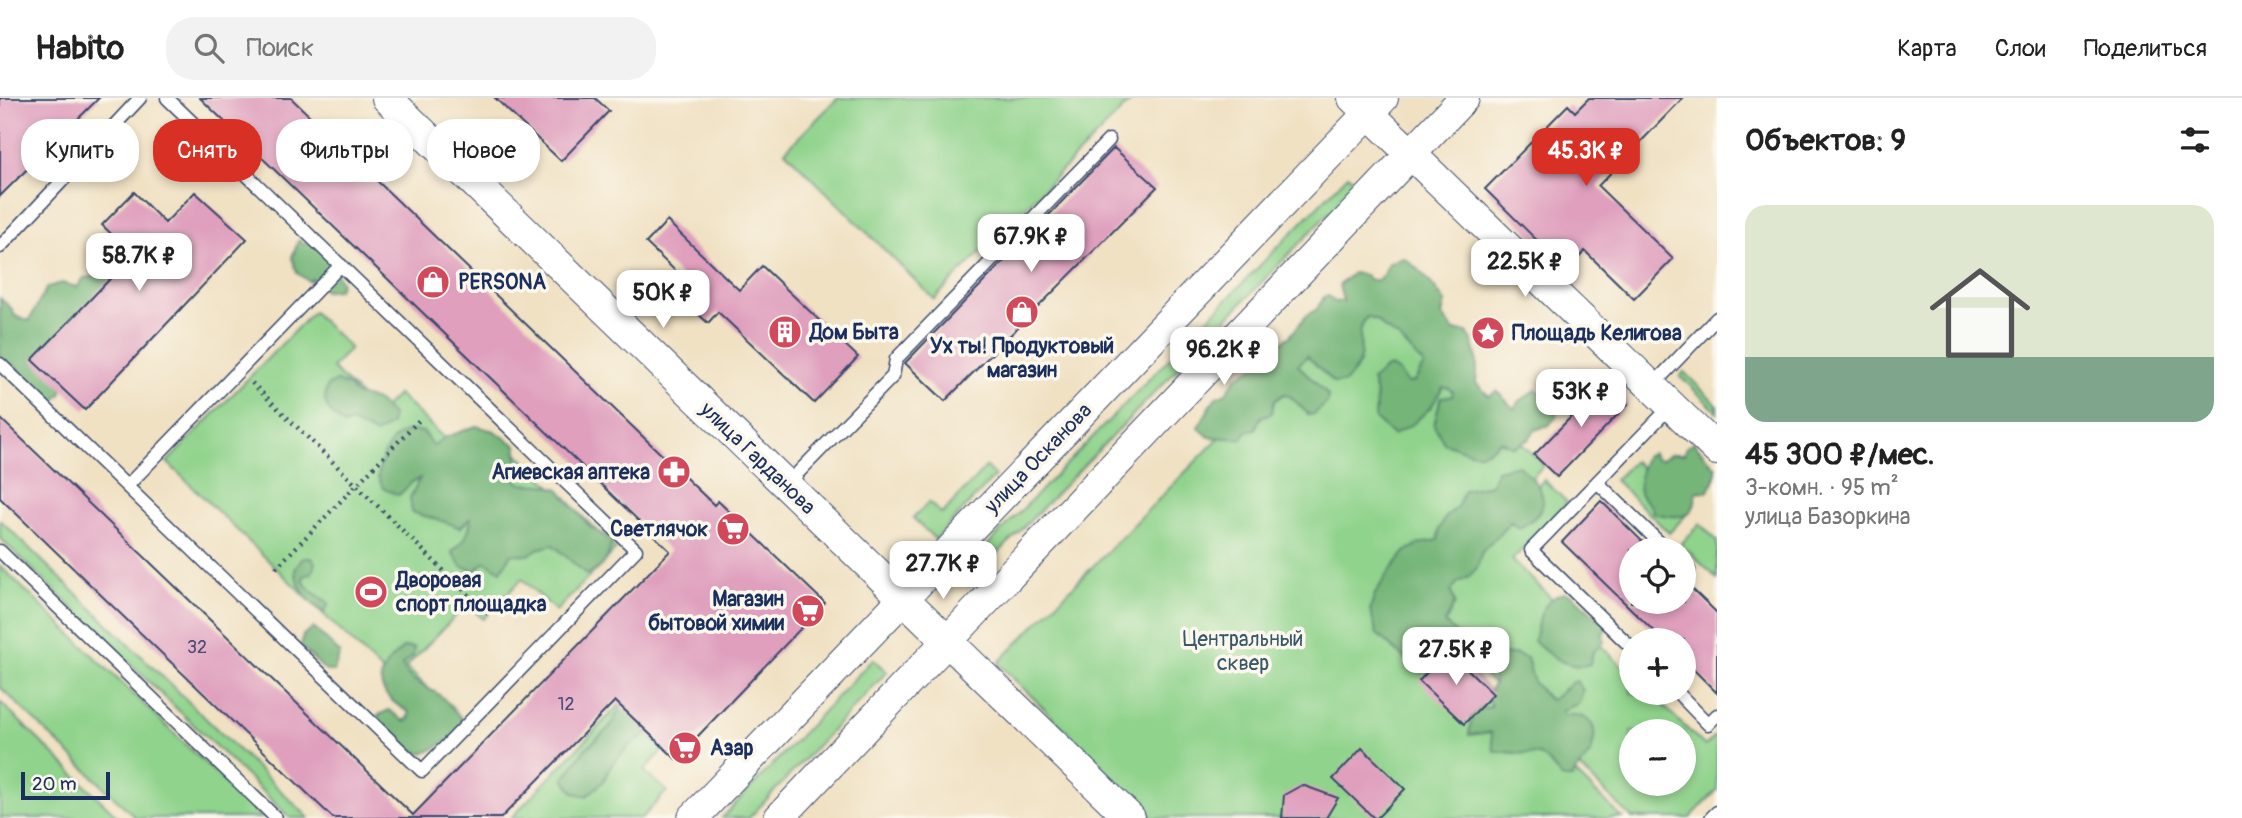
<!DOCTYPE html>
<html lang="ru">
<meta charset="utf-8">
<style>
:root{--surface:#fff;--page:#f2f2f2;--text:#222;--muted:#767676;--line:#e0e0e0;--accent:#d93025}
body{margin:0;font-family:Pangolin,sans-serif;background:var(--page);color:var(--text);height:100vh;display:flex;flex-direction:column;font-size:26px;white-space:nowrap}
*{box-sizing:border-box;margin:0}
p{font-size:23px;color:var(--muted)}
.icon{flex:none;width:38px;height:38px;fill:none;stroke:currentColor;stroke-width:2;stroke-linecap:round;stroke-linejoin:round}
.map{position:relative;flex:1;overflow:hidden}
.side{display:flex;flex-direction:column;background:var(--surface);width:525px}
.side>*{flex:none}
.banner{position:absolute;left:21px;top:21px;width:665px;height:63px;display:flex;gap:14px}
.tools{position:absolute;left:1619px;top:439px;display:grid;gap:14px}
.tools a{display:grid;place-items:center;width:77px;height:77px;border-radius:50%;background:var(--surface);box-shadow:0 4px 10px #0003;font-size:35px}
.scale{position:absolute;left:21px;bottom:18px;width:89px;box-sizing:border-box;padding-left:7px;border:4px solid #1b2f5e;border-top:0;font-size:19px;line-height:24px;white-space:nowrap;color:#1b2f5e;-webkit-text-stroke:5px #fbf7ec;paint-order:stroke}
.price{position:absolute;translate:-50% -60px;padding:0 16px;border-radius:14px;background:#fff;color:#222;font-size:23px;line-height:46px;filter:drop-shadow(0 2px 4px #0008)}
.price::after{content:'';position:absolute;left:50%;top:42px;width:21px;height:16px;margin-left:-10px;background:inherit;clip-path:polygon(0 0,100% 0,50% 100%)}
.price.active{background:var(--accent);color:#fff}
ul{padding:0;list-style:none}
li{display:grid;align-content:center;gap:14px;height:371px;padding:0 28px}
li span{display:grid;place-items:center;height:217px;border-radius:21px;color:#555}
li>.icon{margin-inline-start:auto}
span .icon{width:126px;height:126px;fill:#fffc;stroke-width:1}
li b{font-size:30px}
h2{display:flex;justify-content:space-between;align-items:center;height:84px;padding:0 28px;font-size:30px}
.tag{padding:0 24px;border-radius:28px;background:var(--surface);box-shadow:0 4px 10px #0003;font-size:24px;line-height:63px}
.tag.active{background:var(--accent);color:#fff}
header{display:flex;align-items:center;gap:42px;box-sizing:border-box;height:98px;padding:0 35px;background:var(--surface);border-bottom:2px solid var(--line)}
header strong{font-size:33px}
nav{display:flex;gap:38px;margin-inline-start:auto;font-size:24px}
.search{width:490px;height:63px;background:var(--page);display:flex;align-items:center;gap:18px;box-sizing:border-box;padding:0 24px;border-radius:28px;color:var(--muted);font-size:26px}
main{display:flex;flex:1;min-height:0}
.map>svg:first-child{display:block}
.green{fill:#90d38c;stroke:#568175;stroke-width:2;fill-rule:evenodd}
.forest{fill:#74b578;stroke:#48726b;stroke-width:2}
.building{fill:#df9fbd}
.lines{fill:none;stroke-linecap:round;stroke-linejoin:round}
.service-casing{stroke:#3b4a6d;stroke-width:15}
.tertiary-casing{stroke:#3b4a6d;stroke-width:32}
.path{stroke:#3b4a6d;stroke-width:4.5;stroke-dasharray:2 5;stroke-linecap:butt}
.service{stroke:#fff;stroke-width:12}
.tertiary{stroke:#fff;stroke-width:30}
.labels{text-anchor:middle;stroke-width:7;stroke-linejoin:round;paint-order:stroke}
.number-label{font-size:18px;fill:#4c4b76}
.poi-label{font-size:21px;font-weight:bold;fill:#1b2f5e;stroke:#fbf7ec;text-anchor:start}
.street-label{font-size:21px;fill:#1b2f5e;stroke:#fbf7ec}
.park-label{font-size:21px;fill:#38586a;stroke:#fbf7ec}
</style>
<header>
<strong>Habito</strong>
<div class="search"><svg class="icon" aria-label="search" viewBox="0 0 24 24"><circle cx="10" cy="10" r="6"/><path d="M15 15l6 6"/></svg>Поиск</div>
<nav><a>Карта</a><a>Слои</a><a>Поделиться</a></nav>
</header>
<main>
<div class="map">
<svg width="1717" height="720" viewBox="0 0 1717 720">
<rect width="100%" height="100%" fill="#fbf7ec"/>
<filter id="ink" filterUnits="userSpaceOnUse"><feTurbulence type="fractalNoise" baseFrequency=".0143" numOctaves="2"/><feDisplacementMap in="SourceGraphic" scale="14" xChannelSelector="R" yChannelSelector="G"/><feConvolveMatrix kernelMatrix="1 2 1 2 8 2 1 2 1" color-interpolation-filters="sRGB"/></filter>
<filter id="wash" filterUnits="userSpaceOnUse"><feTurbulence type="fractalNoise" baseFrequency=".00686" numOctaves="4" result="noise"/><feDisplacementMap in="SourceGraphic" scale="28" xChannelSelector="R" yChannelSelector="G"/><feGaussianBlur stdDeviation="1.57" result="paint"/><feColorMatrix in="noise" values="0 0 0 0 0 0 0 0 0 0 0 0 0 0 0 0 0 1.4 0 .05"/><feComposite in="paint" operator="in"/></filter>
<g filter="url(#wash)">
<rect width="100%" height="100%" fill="#f0e1c3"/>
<path class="green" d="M838,0H1134L934,201L785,53Z
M1348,77L1357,86L984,470L974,461Z
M1363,193L1544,367L1405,511L1622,720H1154L998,565Z
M313,214L350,250L332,270L379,315L398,296L465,360L493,332L616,451L556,513L522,481L483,521L467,506L406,569L454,616L399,628L418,608L167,364Z
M1684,274L1717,307V314L1680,278Z
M1634,363L1688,415L1669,435L1615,382Z
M986,369L995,378L935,441L913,420L929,404L942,416Z
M1544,382L1567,404L1512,462L1631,577V595H1650L1705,648L1717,636V692L1690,720H1632L1417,512ZM1631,634H1684V686H1631Z
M0,422L309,720H290L0,440Z
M1700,426L1717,443V481L1681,446Z
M0,468L262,720H136L0,589Z
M728,493L637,626L663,652L644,673L667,693L642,720H511Z
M873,561L887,574L749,720H722Z
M0,604L119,720H0Z"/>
<path class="forest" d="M299,142L304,146L316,144L321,145L341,185L338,192L324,193L316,182L311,181L310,184L297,175L292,159Z
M106,152H115L118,157L138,167L62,287V295L56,301L46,302L32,290V282L18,280L14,276L18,270L0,262V200L12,211L15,218L29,223L47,189L62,185L77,189L84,180L93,179L100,170C98,162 100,157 106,152Z
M1404,160C1421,172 1433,186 1445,204L1442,217L1454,233L1467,234C1478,252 1478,266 1476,285L1489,298L1497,293L1514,311L1520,303L1536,292L1553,302L1557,318L1549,327L1535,332L1528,342L1514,349L1500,343C1478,365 1468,352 1444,345L1434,327L1441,299L1452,298L1453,294L1448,290L1443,289L1431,309L1414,325L1393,337L1375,321L1376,297L1372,282L1384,271L1391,269L1400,275L1407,285L1414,284L1424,267L1400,241L1384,230L1378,223L1367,219C1353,236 1366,251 1358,267C1355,274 1348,279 1345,285H1334L1307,258L1298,267L1328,297L1327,305L1314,316L1309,317L1291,299L1284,296L1274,303L1272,315L1261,319L1255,331L1247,333L1242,341L1209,339L1198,329L1216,299L1226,295L1237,279L1267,260L1278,247L1290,238L1307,217L1317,211L1324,199L1329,198L1334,204L1343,203L1339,187L1353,175L1365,177L1370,182H1379C1392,169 1378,166 1404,160Z
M337,283L349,288L355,296L378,303L392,317L391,327L375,336L351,324L344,327C329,315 320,306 328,287Z
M476,328L494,333L517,348V366L508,375L521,386L543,387L559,391L590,429L612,442C609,460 604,470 587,477L553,447L537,451L529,457L511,456L501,473L485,464L475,473L461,468L452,454C464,444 470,435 471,419L460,430C445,422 428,420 412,414L410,400L420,380L412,384L399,397L384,391L378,379C382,354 394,327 423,334L433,348L444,340Z
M1693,344L1716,370C1716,379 1714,387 1707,394L1700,393L1696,394C1697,424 1674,420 1653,415C1652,405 1645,405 1641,397C1637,390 1641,367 1645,359L1653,355L1655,360L1660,362L1671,356H1684L1686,349Z
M1518,367C1530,378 1553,397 1538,416C1533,422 1525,426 1519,431L1511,424L1482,454L1477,470L1469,479L1457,485L1451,493L1455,505L1445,525C1460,538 1468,546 1466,566L1452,552L1434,554L1424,563L1410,565L1377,536L1370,513L1374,498L1386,478L1405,454L1419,446L1438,442L1439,431L1446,419L1458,408L1464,392L1491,387L1497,372Z
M303,460H312L315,465L312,475L304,478L303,483L310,492L329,505L324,515C307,502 298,492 295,471Z
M1564,495L1572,497L1607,528L1603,536L1604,544L1593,554L1590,566C1568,573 1548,557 1534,543C1538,525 1541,500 1564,495Z
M314,530L340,555L334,573H326L301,549L303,537Z
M404,549L414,550L413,558L402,567C410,584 423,587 438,596C447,602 455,614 463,622C457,639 439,650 422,656L391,641L377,618L389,612L405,624L410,621L409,614C372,594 373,574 404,549Z
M1515,556L1527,560L1534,585L1550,602C1562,598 1564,586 1576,583L1583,592L1579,605L1562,613L1564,617C1581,616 1597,621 1594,641C1593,646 1592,653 1589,657C1583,665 1576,671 1572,680H1562L1547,662L1539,657L1494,653L1491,634L1469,637L1473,609L1486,610L1492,608L1487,598L1494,586L1492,569L1498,557Z
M624,602L656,617L647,635L628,649L612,666L603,684L587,698L574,695L564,681L585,651L610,629Z"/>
<g id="blocks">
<path class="building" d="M0,0H99L0,98Z
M200,0H291L714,407L718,403L825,505L676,661L615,603L501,720H333L0,400V320L413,717L670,453Z
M495,0H595L609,13L561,63Z
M1589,0H1683L1598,88L1673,161L1634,201L1585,153L1567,172L1485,91L1568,7L1575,14Z
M1114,50L1157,89L945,303L905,265Z
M134,94L165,125L195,94L247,141L85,312L32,262L133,157L102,127Z
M667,123L739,192L762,168L858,259L814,305L718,214L708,225L675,195L686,183L646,145Z
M1605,284L1628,306L1557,379L1534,357Z
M1601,403L1651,452H1631V504H1684V483L1717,515V595L1684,562V542H1663L1562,444Z
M1448,552L1493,596L1464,626L1419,583Z
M1362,650L1405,691L1377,720H1374L1333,681Z
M1302,687L1338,700L1326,720H1282L1284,697Z"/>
</g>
</g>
<g filter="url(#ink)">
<use href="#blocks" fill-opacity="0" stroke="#3b4a6d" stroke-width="2"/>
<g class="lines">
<defs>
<path id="service" d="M0,149L140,0
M0,266L422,673L636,452L167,0
M1652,288L1717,220
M1597,384L1667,452
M786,387L893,278L896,261L1109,42
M127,388L341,167
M0,453L276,720
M1684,467L1689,472
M1631,549L1531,452L1671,308
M1678,595L1708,626L1717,617
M1711,720L1717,714"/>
<path id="tertiary" d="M387,0L1130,720
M1353,0L1717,352
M693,720L1383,0
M779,720L1464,0"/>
</defs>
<use href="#service" class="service-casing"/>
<use href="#tertiary" class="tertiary-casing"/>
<path class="path" d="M252,285L488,516
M276,470L422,319"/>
<use href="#service" class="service"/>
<use href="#tertiary" class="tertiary"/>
</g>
</g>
<defs>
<symbol id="shop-disc" viewBox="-11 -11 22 22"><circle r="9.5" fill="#d1495b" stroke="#fbf7ec"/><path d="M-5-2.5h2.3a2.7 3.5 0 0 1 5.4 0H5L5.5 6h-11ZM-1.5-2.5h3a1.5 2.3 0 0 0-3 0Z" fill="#fff"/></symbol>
<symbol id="building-disc" viewBox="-11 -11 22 22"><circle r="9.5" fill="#d1495b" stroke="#fbf7ec"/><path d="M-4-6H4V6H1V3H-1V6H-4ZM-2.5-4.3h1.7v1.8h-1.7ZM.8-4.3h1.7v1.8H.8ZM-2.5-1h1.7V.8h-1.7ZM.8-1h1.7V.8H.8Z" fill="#fff"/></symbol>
<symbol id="sight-disc" viewBox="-11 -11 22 22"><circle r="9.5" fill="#d1495b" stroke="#fbf7ec"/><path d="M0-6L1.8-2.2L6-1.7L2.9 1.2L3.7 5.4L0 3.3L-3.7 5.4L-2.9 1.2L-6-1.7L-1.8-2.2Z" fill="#fff"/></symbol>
<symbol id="pharmacy-disc" viewBox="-11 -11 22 22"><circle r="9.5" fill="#d1495b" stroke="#fbf7ec"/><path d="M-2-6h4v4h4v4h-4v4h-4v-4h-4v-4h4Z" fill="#fff"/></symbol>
<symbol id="supermarket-disc" viewBox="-11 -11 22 22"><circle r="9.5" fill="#d1495b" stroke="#fbf7ec"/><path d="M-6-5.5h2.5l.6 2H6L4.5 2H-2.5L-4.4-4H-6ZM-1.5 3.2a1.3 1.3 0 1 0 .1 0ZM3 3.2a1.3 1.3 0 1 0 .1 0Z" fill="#fff"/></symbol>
<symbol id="stadium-disc" viewBox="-11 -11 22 22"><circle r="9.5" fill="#d1495b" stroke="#fbf7ec"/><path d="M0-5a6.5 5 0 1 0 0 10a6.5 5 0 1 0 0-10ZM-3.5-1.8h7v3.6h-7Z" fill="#fff"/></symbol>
</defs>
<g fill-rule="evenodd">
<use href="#shop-disc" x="414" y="165" width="38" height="38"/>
<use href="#shop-disc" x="1003" y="195" width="38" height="38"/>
<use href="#building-disc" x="766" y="215" width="38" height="38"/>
<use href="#sight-disc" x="1469" y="216" width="38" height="38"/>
<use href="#pharmacy-disc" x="655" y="355" width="38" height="38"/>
<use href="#supermarket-disc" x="714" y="412" width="38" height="38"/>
<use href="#stadium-disc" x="352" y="475" width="38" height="38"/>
<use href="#supermarket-disc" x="789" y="494" width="38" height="38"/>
<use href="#supermarket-disc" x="666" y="631" width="38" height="38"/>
</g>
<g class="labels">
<g class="number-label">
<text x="197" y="555">32</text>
<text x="566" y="612">12</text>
</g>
<g class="poi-label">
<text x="458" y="191">PERSONA</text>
<text x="810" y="241">Дом Быта</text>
<text x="1512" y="242">Площадь Келигова</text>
<text x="1022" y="255" text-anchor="middle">Ух ты! Продуктовый<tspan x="1022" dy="24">магазин</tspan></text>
<text x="650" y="381" text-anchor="end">Агиевская аптека</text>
<text x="708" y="438" text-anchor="end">Светлячок</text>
<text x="396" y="489">Дворовая<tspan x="396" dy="24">спорт площадка</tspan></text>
<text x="784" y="508" text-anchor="end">Магазин<tspan x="784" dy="24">бытовой химии</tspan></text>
<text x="710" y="657">Азар</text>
</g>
<g class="street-label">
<text transform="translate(758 360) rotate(44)" y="7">улица Гарданова</text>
<text transform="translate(1038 360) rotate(-46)" y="7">улица Осканова</text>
</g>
<g class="park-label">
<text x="1243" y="548">Центральный<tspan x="1243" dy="24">сквер</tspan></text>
</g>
</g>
</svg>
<div class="tools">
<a><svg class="icon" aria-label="locate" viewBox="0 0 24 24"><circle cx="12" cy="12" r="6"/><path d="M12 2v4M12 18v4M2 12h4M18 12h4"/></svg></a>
<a>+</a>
<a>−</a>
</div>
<div class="scale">20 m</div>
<b class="price active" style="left:1586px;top:90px">45.3K ₽</b>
<b class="price" style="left:1031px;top:176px">67.9K ₽</b>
<b class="price" style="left:139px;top:195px">58.7K ₽</b>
<b class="price" style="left:1525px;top:201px">22.5K ₽</b>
<b class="price" style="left:663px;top:232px">50K ₽</b>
<b class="price" style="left:1224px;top:289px">96.2K ₽</b>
<b class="price" style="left:1581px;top:331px">53K ₽</b>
<b class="price" style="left:943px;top:503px">27.7K ₽</b>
<b class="price" style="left:1456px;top:589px">27.5K ₽</b>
<div class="banner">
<a class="tag">Купить</a>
<a class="tag active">Снять</a>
<a class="tag">Фильтры</a>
<a class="tag">Новое</a>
</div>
</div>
<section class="side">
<h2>Объектов: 9<svg class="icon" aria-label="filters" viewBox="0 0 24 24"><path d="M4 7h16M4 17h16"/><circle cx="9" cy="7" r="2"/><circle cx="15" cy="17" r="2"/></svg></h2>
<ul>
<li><span style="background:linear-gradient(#dfe7d0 70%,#7fa58c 0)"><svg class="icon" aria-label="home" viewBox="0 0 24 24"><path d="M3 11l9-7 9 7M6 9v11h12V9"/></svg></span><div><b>45 300 ₽/мес.</b><p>3-комн. · 95 m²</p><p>улица Базоркина</p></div></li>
</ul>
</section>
</main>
